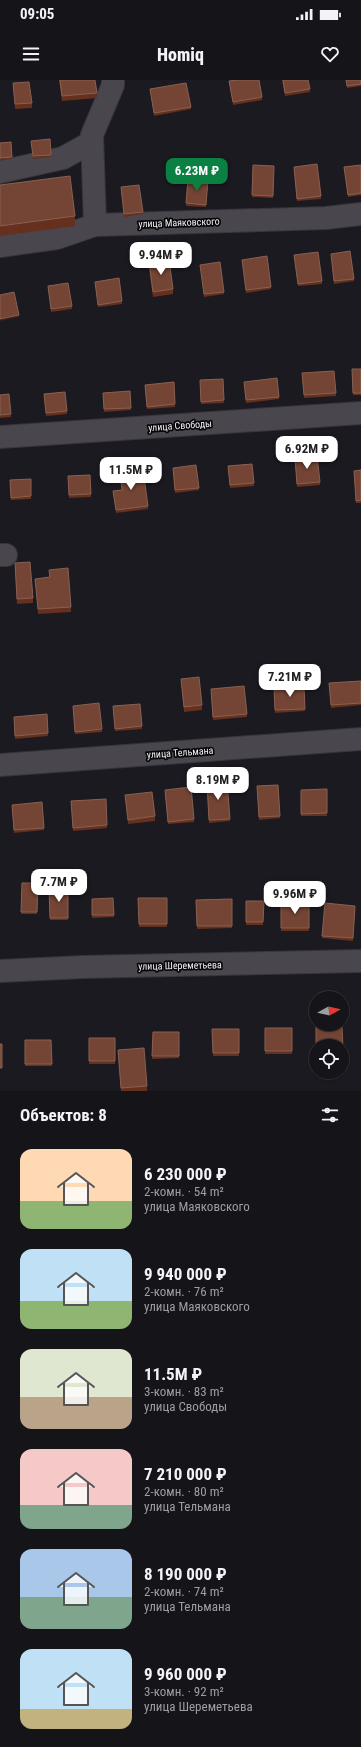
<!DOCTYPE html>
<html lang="ru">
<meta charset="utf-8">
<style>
:root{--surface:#151419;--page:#1e1d22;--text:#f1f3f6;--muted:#9d9ea2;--line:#343338;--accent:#0b8043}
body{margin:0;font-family:"Roboto Condensed",sans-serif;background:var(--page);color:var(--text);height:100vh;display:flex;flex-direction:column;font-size:15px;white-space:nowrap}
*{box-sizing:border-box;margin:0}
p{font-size:13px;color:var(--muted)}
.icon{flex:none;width:22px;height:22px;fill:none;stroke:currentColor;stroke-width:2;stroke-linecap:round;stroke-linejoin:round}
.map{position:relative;height:1011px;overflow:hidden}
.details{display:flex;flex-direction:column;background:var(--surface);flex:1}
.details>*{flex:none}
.needle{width:26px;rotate:82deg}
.controls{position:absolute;left:309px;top:911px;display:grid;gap:8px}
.controls a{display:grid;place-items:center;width:40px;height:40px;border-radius:50%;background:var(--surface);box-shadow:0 1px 3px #0004,0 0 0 1px var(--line);font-size:20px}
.price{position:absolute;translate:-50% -34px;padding:0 9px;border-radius:8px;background:#fff;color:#222;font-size:13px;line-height:26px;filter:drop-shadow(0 1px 2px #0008)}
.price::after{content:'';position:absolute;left:50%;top:24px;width:12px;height:9px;margin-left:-6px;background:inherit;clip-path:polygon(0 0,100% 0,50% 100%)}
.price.current{background:var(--accent);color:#fff}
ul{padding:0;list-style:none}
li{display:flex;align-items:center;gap:12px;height:100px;padding:0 20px}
li span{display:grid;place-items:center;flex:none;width:112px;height:80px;border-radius:12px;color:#555}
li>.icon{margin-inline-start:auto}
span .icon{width:48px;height:48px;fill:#fffc;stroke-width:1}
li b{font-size:17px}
h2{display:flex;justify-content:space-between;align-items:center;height:48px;padding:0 20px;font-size:17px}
.status{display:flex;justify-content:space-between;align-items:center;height:28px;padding:0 20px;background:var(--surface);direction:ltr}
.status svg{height:11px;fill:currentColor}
header{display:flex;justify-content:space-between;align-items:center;height:52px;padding:0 20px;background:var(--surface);font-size:18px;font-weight:800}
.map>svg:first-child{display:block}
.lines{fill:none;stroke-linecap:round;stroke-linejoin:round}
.minor-casing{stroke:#363539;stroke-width:24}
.minor{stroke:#49464e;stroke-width:22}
.wall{fill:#65301d}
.shaded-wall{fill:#411f15}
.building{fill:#744534;stroke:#886053}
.labels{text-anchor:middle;stroke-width:3.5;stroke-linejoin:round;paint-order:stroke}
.street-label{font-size:10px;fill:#f2f0f5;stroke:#070608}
</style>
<div class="status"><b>09:05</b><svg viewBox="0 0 49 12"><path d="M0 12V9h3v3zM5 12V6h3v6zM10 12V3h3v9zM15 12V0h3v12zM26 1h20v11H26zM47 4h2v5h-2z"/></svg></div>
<header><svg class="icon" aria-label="menu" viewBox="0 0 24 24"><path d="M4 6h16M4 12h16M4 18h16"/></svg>Homiq<svg class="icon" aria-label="heart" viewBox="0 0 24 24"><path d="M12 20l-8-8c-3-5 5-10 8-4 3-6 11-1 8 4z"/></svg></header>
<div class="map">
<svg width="361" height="1011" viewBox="0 0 361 1011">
<rect width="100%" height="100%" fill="#1c1a21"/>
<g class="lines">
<defs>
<path id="minor" d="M0,92L63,78L92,62
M95,145L92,55L113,5V0
M0,166L57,158L95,145L326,138L361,134
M0,357L361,333
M0,475H6
M0,685L361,659
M0,891L83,887L361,881"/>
</defs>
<use href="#minor" class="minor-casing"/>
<use href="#minor" class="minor"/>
</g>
<path class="wall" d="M59,0H95L97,18L62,21Z
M282,0H308L310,12L285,16Z
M346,0H361V6L347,8Z
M229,1L262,17V20L233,25Z
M13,3L32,23V28L15,29Z
M150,9L191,27V29L154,36Z
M50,59L51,77L33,79L31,61Z
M11,62L12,79L0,80V63Z
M253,85L274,86L273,118L252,117Z
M361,85V115L348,117L344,87Z
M294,90L321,116V119L297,121Z
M188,99L208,100L206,127L186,126Z
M0,105L75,136V146L0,156Z
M121,107L143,132V134L124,137Z
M331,174L354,199V201L334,204Z
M294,175L322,201V204L298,206Z
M242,180L271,207V209L246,213Z
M149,182L173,209V214L153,217L149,187Z
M200,185L224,212V214L204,217Z
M95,202L122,221V224L98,227Z
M48,206L72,226V229L51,232Z
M352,289H361V315H353Z
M334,291L336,316L304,318L302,293Z
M223,299L224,323L201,324L200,300Z
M174,302L175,327L147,329L145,307Z
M244,304L279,317V319L246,323Z
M130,311L131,330L104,332L103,313Z
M65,312L67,334L46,336L44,314Z
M0,315L11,334V337L0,338Z
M295,380L320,402V405L297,407Z
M252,384L254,406L230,408L228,386Z
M173,390L199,408V410L175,413Z
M361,390V423H356L354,391Z
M120,393L148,426V429L116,433L113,411L122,410Z
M90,395L91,417L69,418L68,396Z
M31,399V419L11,420L10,400Z
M15,483L33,518V523L17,524Z
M49,490L71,527V532L38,534L35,499L49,497Z
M181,599L202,625V630L184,632Z
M361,601V625L331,628L329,606Z
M304,607L305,631L275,633L274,608Z
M211,612L247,634V637L213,640Z
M73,626L102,649V652L75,654Z
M113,629L142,646V649L115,651Z
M47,634L48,656L15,659L14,637Z
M227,701L230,741L209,743L207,703Z
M278,705L280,738L259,740L257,706Z
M327,709V736H301V710Z
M165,712L194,739V742L168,744Z
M125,715L155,736V741L128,744Z
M106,719L107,748L73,751L71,721Z
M12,728L44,748V750L14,753Z
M22,803H38L37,834H21Z
M49,808H68V840H50Z
M113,818L114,837L92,838V819Z
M138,818H167V847H139Z
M232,819V848L197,849L196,820Z
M246,821H264L263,845H246Z
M281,822H309V851H281Z
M355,828L353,861L322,858V856Z
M265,948H292V974H265Z
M212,949H239V976H213Z
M153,952H179V978L152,979Z
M89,958H115V984H89Z
M25,960H51L52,986H25Z
M118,970L147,1006V1011H121Z"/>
<path class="shaded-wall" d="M19,235V237L0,241V239Z"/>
<path class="building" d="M60,0H95L97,13L62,16Z
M237,0H259L262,17L233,22L229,1Z
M283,0H308L310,9L285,13Z
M346,0H361V4L347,6Z
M29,2L32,23L15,24L13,3Z
M186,3L191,27L154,33L150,9Z
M50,59L51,75L33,76L31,61Z
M11,62L12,77L0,78V63Z
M317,84L321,116L297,119L294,87Z
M253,85L274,86L273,116L252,115Z
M361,85V113L348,115L344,87Z
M70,96L75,136L0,146V105Z
M188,99L208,100L206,125L186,123Z
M139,105L143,132L124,134L121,107Z
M350,171L354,199L334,201L331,174Z
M318,172L322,201L298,204L294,175Z
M267,176L271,207L246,210L242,180Z
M169,179L173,209L153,212L149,182Z
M220,182L224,212L204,214L200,185Z
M119,198L122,221L98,225L95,202Z
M68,203L72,226L51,229L48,206Z
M14,212L19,235L0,239V215Z
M352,289H361V313H353Z
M334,291L336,313L304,315L302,293Z
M277,298L279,317L246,320L244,302Z
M223,299L224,320L201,322L200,300Z
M174,302L175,324L147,327L145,305Z
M130,311L131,328L104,329L103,313Z
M65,312L67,331L46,333L44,314Z
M9,314L11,334L0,335V315Z
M317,376L320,402L297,404L295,378Z
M252,384L254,403L230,405L228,386Z
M196,385L199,408L175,410L173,388Z
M143,390L148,426L116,430L113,411L122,410L120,393Z
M361,390V420L356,421L354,391Z
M90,395L91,414L69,415L68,396Z
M31,399V416L11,418L10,400Z
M30,482L33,518L17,519L15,483Z
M68,488L71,527L38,529L35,499L50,497L49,490Z
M199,597L202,625L184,627L181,599Z
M361,601V623L331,625L329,603Z
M244,606L247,634L213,637L211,609Z
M304,607L305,629L275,630L274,608Z
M99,623L102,649L75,652L73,626Z
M140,624L142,646L115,649L113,626Z
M47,634L48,653L15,656L14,637Z
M227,701L230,739L209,740L207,703Z
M278,705L280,736L259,737L257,706Z
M191,707L194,739L168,742L165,710Z
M327,709V733L301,734V710Z
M152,712L155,736L128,740L125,715Z
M106,719L107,745L73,748L71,721Z
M42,722L44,748L14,750L12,725Z
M22,803H38L37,832H21Z
M49,808H68V838H50Z
M113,818L114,835H92V819Z
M138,818H167V844H139Z
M232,819V846H197L196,820Z
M246,821H264L263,842H246Z
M281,822H309V848H281Z
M325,823L355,826L353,858L322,856Z
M316,946H342L343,970H342V966H316Z
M265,948H292V971H265Z
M212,949H239V973H213Z
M153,952H179V976H152Z
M89,958H115V981H89Z
M25,960H51L52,984H25Z
M0,964H2V988H0Z
M144,968L147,1006L121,1008L118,970Z"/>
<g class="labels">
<g class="street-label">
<text transform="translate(179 142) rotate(-2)" y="4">улица Маяковского</text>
<text transform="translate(180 345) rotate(-4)" y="4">улица Свободы</text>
<text transform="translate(180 672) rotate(-4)" y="4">улица Тельмана</text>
<text transform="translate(180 885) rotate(-1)" y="4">улица Шереметьева</text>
</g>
</g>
</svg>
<div class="controls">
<a><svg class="needle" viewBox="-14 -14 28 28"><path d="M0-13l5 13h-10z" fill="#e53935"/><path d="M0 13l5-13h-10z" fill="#9d9ea2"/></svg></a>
<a><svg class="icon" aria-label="locate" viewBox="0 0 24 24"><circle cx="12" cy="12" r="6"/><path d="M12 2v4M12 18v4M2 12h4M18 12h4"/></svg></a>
</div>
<b class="price current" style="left:197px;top:112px">6.23M ₽</b>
<b class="price" style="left:161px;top:196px">9.94M ₽</b>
<b class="price" style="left:307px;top:390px">6.92M ₽</b>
<b class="price" style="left:131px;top:411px">11.5M ₽</b>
<b class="price" style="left:290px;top:618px">7.21M ₽</b>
<b class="price" style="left:218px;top:721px">8.19M ₽</b>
<b class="price" style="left:59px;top:823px">7.7M ₽</b>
<b class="price" style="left:295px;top:835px">9.96M ₽</b>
</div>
<section class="details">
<h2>Объектов: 8<svg class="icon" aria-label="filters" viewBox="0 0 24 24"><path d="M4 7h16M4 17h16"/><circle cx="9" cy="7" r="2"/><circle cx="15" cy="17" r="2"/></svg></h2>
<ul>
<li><span style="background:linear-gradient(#ffd9b3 65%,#8fb573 0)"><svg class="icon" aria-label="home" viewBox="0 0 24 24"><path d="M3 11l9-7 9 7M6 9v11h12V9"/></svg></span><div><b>6 230 000 ₽</b><p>2-комн. · 54 m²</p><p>улица Маяковского</p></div></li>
<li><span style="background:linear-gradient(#bfe0f5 65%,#8fb573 0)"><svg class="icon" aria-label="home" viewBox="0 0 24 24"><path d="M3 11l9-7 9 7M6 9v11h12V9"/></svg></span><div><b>9 940 000 ₽</b><p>2-комн. · 76 m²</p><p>улица Маяковского</p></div></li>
<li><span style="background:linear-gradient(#dfe7d0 60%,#b9a48a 0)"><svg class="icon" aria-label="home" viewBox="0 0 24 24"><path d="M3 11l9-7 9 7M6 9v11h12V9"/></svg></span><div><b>11.5M ₽</b><p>3-комн. · 83 m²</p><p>улица Свободы</p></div></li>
<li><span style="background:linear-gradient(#f6c9c9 70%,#7fa58c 0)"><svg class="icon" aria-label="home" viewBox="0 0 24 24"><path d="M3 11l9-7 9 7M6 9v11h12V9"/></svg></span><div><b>7 210 000 ₽</b><p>2-комн. · 80 m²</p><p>улица Тельмана</p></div></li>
<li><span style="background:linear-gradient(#a9c7e8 60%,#7fa58c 0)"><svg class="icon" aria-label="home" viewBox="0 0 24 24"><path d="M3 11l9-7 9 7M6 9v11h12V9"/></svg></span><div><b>8 190 000 ₽</b><p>2-комн. · 74 m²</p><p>улица Тельмана</p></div></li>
<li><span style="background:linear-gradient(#bfe0f5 75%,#c2b280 0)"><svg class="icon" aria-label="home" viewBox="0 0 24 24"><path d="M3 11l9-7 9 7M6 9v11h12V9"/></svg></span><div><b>9 960 000 ₽</b><p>3-комн. · 92 m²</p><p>улица Шереметьева</p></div></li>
</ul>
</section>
